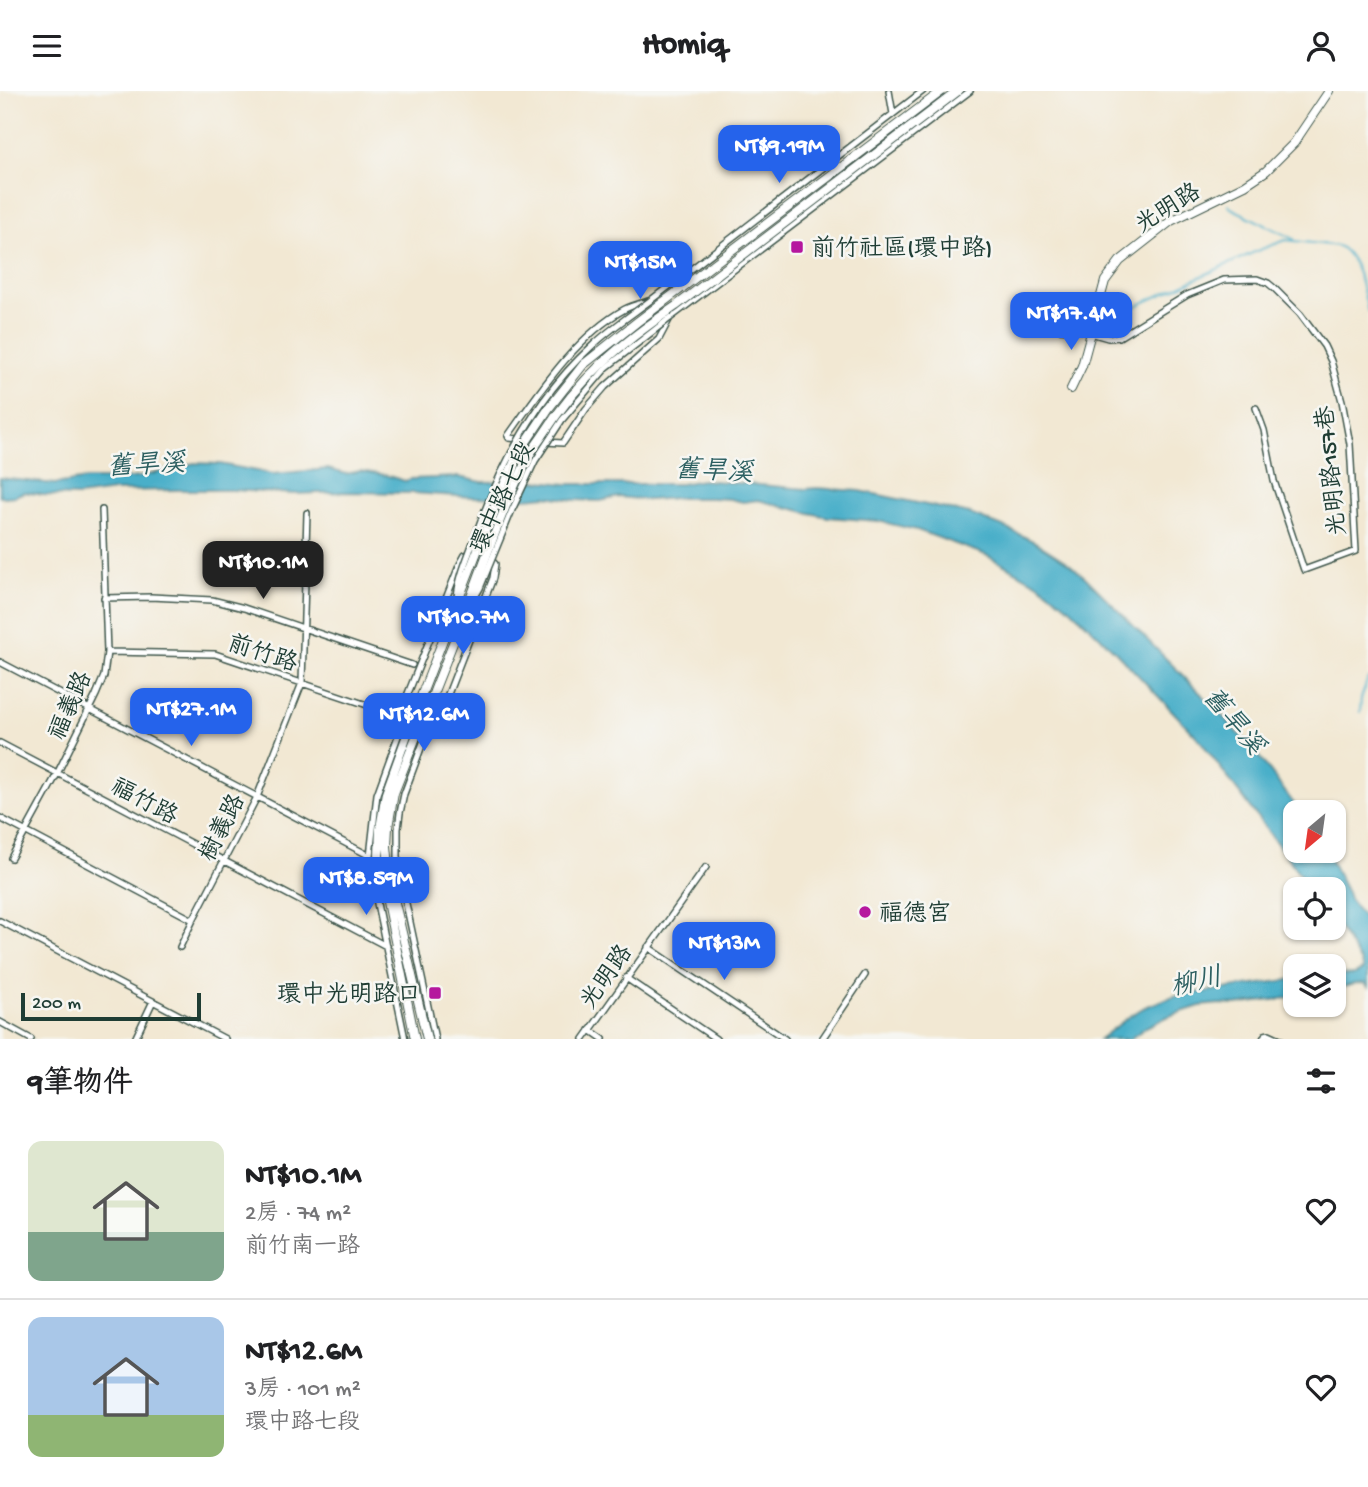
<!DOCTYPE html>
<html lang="zh-TW">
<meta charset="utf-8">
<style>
:root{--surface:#fff;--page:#f6f6f6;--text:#202124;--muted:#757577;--line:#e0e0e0;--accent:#2563eb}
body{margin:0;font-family:"Gochi Hand","LXGW WenKai TC",sans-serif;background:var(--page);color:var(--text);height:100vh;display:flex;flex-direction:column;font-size:26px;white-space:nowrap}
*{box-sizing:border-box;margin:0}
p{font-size:23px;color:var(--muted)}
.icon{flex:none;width:38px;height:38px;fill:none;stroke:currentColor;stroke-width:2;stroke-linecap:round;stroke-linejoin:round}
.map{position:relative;height:948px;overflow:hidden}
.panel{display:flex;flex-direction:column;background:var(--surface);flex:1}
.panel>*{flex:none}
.needle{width:46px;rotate:209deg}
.fabs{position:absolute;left:1283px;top:709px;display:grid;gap:14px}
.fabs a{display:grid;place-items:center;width:63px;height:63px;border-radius:14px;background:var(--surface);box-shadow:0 2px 5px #0004;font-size:35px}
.scale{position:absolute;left:21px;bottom:18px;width:180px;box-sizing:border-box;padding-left:7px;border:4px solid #1f3d34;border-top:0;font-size:19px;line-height:24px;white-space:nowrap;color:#1f3d34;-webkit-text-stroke:5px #f6f6f2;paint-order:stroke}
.price{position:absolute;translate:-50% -60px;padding:0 16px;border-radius:14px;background:var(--accent);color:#fff;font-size:23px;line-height:46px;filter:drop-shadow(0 2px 4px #0008)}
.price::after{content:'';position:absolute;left:50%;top:42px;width:21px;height:16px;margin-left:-10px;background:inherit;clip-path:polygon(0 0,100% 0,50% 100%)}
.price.on{background:#222;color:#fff}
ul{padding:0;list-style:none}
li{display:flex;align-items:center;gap:21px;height:175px;padding:0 28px}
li+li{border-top:2px solid var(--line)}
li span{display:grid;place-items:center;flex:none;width:196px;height:140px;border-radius:14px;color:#555}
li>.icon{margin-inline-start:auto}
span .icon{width:84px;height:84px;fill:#fffc;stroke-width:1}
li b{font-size:30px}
h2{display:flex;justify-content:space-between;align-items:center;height:84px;padding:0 28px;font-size:30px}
header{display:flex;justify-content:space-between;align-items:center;height:91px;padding:0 28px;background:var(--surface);font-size:32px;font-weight:700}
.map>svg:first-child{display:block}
.water{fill:#4aafc9;stroke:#34767e;stroke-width:2}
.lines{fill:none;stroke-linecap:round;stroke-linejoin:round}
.stream{stroke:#4aafc9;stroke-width:2}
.street-casing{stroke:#3f574c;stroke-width:8}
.secondary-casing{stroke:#3f574c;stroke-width:10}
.street{stroke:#fff;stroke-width:5}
.secondary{stroke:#fff;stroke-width:8}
.street-bridge-casing{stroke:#3f574c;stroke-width:8;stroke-linecap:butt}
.secondary-bridge-casing{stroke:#3f574c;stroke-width:10;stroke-linecap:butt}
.street-bridge{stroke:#fff;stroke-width:5}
.secondary-bridge{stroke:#fff;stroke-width:8}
.poi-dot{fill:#b5179e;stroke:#f6f6f2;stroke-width:2.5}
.labels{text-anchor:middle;stroke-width:5;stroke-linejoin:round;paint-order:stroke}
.street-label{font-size:24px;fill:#1f3d34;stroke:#f6f6f2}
.poi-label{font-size:24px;fill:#1f3d34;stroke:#f6f6f2;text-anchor:start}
.water-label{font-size:26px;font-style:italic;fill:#2c5f61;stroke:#f6f6f2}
</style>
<header><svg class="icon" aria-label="menu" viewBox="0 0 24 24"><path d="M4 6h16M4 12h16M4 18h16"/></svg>Homiq<svg class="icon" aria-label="person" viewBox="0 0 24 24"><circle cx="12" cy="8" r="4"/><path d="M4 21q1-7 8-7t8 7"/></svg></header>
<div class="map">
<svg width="1368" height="948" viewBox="0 0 1368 948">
<rect width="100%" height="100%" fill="#f6f6f2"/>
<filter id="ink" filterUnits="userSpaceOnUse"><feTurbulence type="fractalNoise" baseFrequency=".0143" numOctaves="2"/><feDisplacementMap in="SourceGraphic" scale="14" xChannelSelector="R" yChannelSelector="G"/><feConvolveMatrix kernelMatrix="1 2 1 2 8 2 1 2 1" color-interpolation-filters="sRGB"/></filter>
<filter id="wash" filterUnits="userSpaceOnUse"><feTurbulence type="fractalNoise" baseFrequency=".00686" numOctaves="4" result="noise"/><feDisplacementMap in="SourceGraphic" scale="28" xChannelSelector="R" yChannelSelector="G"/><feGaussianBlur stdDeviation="1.57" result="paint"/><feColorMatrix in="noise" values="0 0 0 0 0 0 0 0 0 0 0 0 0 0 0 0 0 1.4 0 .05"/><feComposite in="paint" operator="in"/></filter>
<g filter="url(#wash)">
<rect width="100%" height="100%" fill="#f2e8d3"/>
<path class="water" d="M194,372L220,373L273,383L328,378L346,383L360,380L385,384L405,390L411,388L458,386L482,391L539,390L567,393H681L702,389L783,396L806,398L816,397L860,400L970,423L1008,438L1035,451L1068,472L1086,487L1223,625L1257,663L1300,721H1295V760H1326L1347,802L1349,808L1368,832V896L1364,892L1354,893L1334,899V884L1355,883L1363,879L1360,870L1334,829V798H1311L1199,648L1116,561L1071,518L1039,493L986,464L917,439L878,430L828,426L805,421L758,409L743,411L730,408L712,407H675L649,409L619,406L600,410L575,409L546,405L526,407L472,406L413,402L343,401L295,403L233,399H176L114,400L78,405L43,404L24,401L15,405L4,406L0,405V387L55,393L87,388H120L140,386Z
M1295,888V906L1236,914L1220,913L1200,915L1169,925L1146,936L1130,948H1100L1130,925L1145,916L1174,905Z"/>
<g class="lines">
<path class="stream" d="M1228,113L1231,117L1294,148
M1068,208L1087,222L1094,224
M1099,225L1108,228L1259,159L1286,149L1338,155C1357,164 1364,202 1368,221
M1360,621L1361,608L1368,587"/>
</g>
</g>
<g filter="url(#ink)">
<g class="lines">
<defs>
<path id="street" d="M889,0L893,23
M1101,206L1106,212L1119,246
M1057,238L1080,239L1108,247L1119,246L1187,204L1224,189L1257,188L1268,192L1274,197L1300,223L1324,255L1331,270L1342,310L1350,353L1356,460L1304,479L1274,390L1264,339L1256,317
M521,348L509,347L508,345C540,300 576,245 625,218C633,214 643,212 651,209L923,0
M545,351L563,352L586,318L605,296L659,248L670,227L970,0
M104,507L151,506L212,509L244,517L412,574
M107,561L215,563L403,626
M0,571L370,765
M428,620L427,641L404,703L400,722L398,738V775L435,948
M401,637L407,605L459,475L465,464C475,460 489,465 495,473L493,487L443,616L427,641
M0,652L386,855
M0,727L193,829
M11,767L57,683L96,604L104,585L107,561L102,419
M0,830L225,948
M180,856L193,829L257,706L302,592L307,422
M648,856L785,948
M626,887L716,948
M0,931L31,948
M590,939L603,948
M135,948L153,910
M405,948L374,798L370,765L377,703L401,637L414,617
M584,948L706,776
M822,948L865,884
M1263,948L1265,944L1269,943L1280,948"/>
<path id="secondary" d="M1071,298L1082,275L1105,190L1120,170L1171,130L1245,94L1266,80L1294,52L1329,0
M415,948L384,796L379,764L380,738L386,702L420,608L456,515
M427,948L391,795L387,755L388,736L394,702L466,519"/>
</defs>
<use href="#street" class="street-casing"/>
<use href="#secondary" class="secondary-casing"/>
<use href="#street" class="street"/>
<use href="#secondary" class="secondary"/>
<defs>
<path id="street-bridge" d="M457,506C459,483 470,462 477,440C502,371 537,305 592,255C610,238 631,224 651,209
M472,511L480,497L512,419L535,370L562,329L607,276L670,227"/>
<path id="secondary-bridge" d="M456,515L496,412L518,363L549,317L583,274L637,231L942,0
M466,519C485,470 502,418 526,371C530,361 537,353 543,344C580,286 620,253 676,215L958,0"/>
</defs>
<use href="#street-bridge" class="street-bridge-casing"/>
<use href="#secondary-bridge" class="secondary-bridge-casing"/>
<use href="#street-bridge" class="street-bridge"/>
<use href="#secondary-bridge" class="secondary-bridge"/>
</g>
</g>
<g class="poi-dot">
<rect x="790" y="149" width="14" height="14" rx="3.5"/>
<circle cx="865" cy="821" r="7"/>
<rect x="428" y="895" width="14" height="14" rx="3.5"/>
</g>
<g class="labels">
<g class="street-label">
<text transform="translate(1167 116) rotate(-32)" y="8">光明路</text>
<text transform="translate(1330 380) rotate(-96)" y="8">光明路157巷</text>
<text transform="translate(501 406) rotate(-65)" y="8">環中路七段</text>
<text transform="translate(263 561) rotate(18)" y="8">前竹路</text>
<text transform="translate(69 614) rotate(-66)" y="8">福義路</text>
<text transform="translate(145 709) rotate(28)" y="8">福竹路</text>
<text transform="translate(221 736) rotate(-63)" y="8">樹義路</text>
<text transform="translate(605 885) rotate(-55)" y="8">光明路</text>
</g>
<g class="poi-label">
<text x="811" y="164">前竹社區(環中路)</text>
<text x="879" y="829">福德宮</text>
<text x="421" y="910" text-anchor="end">環中光明路口</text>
</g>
<g class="water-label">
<text transform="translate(146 372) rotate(-3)" y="9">舊旱溪</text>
<text transform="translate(714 378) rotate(3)" y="9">舊旱溪</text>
<text transform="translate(1235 629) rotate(50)" y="9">舊旱溪</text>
<text transform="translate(1196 889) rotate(-12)" y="9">柳川</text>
</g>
</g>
</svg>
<div class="fabs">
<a><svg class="needle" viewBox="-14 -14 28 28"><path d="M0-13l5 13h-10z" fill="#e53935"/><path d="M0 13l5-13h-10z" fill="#757577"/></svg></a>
<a><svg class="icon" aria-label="locate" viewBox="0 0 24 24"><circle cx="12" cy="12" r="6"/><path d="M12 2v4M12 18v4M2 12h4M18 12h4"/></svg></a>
<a><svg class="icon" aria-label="layers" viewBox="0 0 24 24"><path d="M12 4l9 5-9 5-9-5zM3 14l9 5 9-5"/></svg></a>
</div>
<div class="scale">200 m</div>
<b class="price" style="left:779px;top:94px">NT$9.19M</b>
<b class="price" style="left:640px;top:210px">NT$15M</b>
<b class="price" style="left:1071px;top:261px">NT$17.4M</b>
<b class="price on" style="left:263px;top:510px">NT$10.1M</b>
<b class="price" style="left:463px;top:565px">NT$10.7M</b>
<b class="price" style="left:191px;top:657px">NT$27.1M</b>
<b class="price" style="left:424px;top:662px">NT$12.6M</b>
<b class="price" style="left:366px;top:826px">NT$8.59M</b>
<b class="price" style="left:724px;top:891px">NT$13M</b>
</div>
<section class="panel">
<h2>9筆物件<svg class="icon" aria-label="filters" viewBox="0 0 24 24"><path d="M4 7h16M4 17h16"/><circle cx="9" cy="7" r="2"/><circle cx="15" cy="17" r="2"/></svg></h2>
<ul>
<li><span style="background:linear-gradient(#dfe7d0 65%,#7fa58c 0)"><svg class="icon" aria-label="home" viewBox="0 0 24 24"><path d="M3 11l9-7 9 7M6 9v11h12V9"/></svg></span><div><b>NT$10.1M</b><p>2房 · 74 m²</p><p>前竹南一路</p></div><svg class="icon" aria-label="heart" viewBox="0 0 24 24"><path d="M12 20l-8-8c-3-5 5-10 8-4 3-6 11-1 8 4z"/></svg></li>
<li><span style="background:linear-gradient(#a9c7e8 70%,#8fb573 0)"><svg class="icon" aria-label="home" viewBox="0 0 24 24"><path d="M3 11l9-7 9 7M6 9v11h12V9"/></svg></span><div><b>NT$12.6M</b><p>3房 · 101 m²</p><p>環中路七段</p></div><svg class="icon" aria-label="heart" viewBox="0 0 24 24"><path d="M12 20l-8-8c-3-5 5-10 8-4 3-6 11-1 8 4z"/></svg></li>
</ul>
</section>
